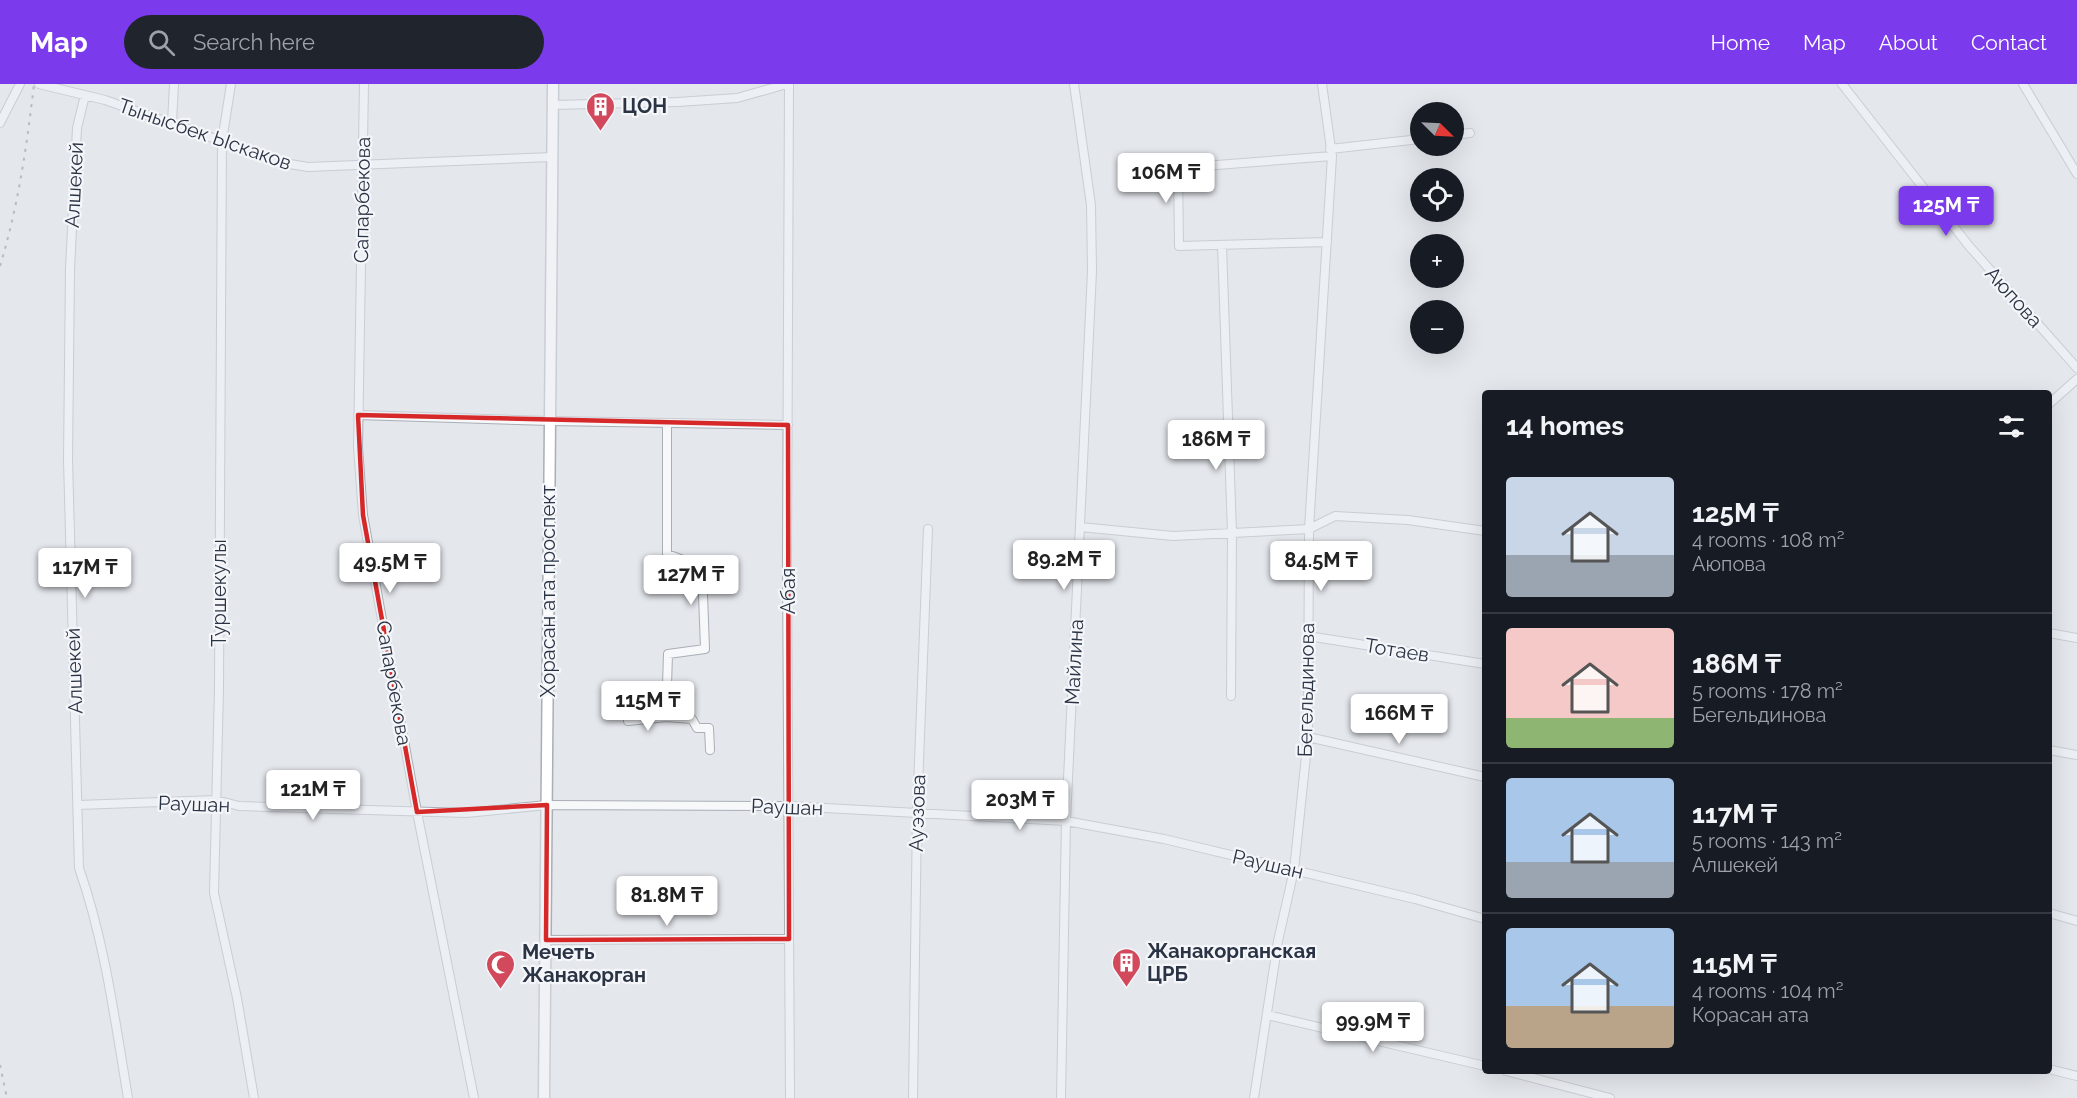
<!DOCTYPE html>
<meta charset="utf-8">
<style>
:root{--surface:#171b24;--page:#20242c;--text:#f1f3f6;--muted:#9ea1a6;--line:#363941;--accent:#7c3aed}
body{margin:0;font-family:Raleway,sans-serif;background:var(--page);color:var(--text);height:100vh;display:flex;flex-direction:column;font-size:22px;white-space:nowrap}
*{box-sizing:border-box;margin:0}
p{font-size:20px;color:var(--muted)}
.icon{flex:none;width:33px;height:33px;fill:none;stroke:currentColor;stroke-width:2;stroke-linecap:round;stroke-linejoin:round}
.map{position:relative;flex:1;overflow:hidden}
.side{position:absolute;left:1482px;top:306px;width:570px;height:684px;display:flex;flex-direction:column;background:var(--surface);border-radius:6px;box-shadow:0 6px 24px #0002}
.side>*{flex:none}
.needle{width:39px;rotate:114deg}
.controls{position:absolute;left:1410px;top:18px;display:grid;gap:12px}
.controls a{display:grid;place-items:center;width:54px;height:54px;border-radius:50%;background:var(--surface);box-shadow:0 6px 24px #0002;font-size:30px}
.price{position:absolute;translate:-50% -51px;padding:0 14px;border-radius:6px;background:#fff;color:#222;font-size:20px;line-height:39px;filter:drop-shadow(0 2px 3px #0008)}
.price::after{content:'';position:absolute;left:50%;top:36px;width:18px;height:14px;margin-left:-9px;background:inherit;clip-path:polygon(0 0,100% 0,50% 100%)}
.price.on{background:var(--accent);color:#fff}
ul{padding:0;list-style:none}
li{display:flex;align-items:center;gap:18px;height:150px;padding:0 24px}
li+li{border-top:2px solid var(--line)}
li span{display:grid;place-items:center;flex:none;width:168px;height:120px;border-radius:6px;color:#555}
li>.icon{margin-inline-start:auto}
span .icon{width:72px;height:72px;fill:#fffc;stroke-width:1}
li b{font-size:26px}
h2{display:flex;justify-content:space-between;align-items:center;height:72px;padding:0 24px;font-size:26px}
header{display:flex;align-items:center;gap:36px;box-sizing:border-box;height:84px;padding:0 30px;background:var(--accent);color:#fff}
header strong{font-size:28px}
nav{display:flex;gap:33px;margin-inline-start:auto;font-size:21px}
.search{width:420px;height:54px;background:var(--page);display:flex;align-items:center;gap:15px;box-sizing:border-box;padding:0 21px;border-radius:33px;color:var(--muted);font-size:22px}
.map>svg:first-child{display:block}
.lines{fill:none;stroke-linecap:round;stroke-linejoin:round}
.minor-casing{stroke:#a9aeb7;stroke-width:10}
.secondary-casing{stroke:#a9aeb7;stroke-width:13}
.minor{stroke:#f7f8fa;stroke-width:8}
.secondary{stroke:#fff;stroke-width:10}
.rail{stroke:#7d8696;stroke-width:2;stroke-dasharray:3 6;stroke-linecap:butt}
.marked{fill:none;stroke:#d62828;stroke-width:4.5;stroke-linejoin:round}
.labels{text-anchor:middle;stroke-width:4.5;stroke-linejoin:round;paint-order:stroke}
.poi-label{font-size:20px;font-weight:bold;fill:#2b3445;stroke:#f4f6f9;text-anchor:start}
.street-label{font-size:20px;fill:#2b3445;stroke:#f4f6f9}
</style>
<header>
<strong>Map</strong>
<div class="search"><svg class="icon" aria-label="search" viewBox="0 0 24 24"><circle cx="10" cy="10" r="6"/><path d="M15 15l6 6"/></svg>Search here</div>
<nav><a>Home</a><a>Map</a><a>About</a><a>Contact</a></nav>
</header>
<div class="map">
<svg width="2077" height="1014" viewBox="0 0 2077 1014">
<rect width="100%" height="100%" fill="#e4e7ec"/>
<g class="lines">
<defs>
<path id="minor" d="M39,0L105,16L284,79L308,83L552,73
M231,0L222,57L219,605L214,809L237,914L254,1014
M364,0L358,363L363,431L417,728L474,1014
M789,0L787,477L790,1014
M1842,0L1969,162L2077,284
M2023,0L2077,90
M85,11L77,44L70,185L68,376L79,784C105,858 115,937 128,1014
M552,21L678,18L737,14L787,0
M0,39L20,0
M172,39L174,0
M1454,51L1470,49
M1330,65L1420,55
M1327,158L1179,162L1178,84L1332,72
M1222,161L1232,449L1231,612
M2049,320L2077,295
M358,331L550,337L788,341
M667,339V470L702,483L705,565L668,570L666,633L692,635L697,644H709L710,666
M1080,443L1173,452L1309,445L1335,432L1408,436L1485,447
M2049,549L2077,554
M1308,552L1485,580
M628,637L666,633
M1308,653L1485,693
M2049,666L2077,671
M78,721L216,716L239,722L466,729L547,721L789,722L1066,737L1164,755L1415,815L1485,835
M2049,829L2077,837
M546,856L789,855
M1267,931L1485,982
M2049,985L2077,992
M1506,987L1610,1014
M913,1014L917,729L928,445
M1061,1014L1066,737L1092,187L1091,121L1074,0
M1254,1014L1278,857L1294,786L1308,653L1309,445L1332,72L1322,0"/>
<path id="secondary" d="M544,1014L553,0"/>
</defs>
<use href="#minor" class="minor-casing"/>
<use href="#secondary" class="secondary-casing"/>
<use href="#minor" class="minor"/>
<use href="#secondary" class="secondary"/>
<path class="rail" d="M0,182C18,123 27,61 34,0
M0,981L7,1014"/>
</g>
<path d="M0 0H2077V1014H0ZM358,331L788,341L789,855L546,856L547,721L417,728L363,431Z" fill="#e4e7ec" fill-opacity=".55" fill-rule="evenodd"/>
<path class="marked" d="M358,331L788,341L789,855L546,856L547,721L417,728L363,431Z"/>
<defs>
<symbol id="building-pin" viewBox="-11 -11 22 30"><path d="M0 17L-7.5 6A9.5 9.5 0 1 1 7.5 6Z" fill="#d1495b" stroke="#f4f6f9"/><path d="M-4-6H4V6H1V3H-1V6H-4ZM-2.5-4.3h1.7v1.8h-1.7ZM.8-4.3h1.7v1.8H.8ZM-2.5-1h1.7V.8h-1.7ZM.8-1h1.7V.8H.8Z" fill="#fff"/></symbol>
<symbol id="mosque-pin" viewBox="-11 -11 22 30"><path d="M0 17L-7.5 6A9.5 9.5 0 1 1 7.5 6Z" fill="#d1495b" stroke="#f4f6f9"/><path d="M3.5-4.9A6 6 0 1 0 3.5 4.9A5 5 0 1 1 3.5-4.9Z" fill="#fff"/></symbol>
</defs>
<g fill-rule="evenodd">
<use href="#building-pin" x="584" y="6" width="33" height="45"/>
<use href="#building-pin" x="1110" y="862" width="33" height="45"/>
<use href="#mosque-pin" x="484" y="864" width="33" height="45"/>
</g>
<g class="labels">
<g class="poi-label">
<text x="622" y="29">ЦОН</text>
<text x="1147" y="874">Жанакорганская<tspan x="1147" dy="23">ЦРБ</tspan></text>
<text x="522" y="875">Мечеть<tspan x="522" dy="23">Жанакорган</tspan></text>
</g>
<g class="street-label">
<text transform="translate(205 50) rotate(19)" y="7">Тынысбек Ыскаков</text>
<text transform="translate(74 101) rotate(-87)" y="7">Алшекей</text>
<text transform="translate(362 116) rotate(-89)" y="7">Сапарбекова</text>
<text transform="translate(2014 213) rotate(48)" y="7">Аюпова</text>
<text transform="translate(548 507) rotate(-90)" y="7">Хорасан ата проспект</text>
<text transform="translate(788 507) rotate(-90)" y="7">Абая</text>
<text transform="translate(219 509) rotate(-90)" y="7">Туршекулы</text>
<text transform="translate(1397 566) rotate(9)" y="7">Тотаев</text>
<text transform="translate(1074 578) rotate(-87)" y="7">Майлина</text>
<text transform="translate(74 587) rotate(-92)" y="7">Алшекей</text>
<text transform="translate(394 599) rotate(80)" y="7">Сапарбекова</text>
<text transform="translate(1306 606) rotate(-89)" y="7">Бегельдинова</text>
<text transform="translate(194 720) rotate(2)" y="7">Раушан</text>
<text transform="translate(787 723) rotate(2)" y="7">Раушан</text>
<text transform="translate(917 729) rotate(-88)" y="7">Ауэзова</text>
<text transform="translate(1268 780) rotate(13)" y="7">Раушан</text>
</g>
</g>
</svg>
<div class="controls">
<a><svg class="needle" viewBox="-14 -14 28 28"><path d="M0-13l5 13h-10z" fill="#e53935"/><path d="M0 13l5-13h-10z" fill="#9ea1a6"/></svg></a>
<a><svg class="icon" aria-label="locate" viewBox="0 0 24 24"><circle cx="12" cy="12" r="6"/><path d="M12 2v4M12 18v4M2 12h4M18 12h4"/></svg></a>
<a>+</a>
<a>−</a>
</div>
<b class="price" style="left:1166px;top:120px">106M ₸</b>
<b class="price on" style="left:1946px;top:153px">125M ₸</b>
<b class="price" style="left:1216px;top:387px">186M ₸</b>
<b class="price" style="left:1064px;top:507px">89.2M ₸</b>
<b class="price" style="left:1321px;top:508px">84.5M ₸</b>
<b class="price" style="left:390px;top:510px">49.5M ₸</b>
<b class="price" style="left:85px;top:515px">117M ₸</b>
<b class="price" style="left:691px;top:522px">127M ₸</b>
<b class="price" style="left:648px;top:648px">115M ₸</b>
<b class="price" style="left:1399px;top:661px">166M ₸</b>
<b class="price" style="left:313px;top:737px">121M ₸</b>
<b class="price" style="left:1020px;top:747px">203M ₸</b>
<b class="price" style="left:667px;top:843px">81.8M ₸</b>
<b class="price" style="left:1373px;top:969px">99.9M ₸</b>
<section class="side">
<h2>14 homes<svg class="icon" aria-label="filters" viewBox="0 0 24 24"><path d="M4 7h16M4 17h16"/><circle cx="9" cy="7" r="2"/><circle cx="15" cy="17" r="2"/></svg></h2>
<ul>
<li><span style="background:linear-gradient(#c9d6e8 65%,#9aa5b1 0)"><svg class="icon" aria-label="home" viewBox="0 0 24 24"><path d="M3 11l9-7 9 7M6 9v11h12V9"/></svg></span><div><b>125M ₸</b><p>4 rooms · 108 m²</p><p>Аюпова</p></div></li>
<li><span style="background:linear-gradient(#f6c9c9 75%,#8fb573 0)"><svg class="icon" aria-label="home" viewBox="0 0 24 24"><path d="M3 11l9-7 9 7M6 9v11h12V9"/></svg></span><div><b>186M ₸</b><p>5 rooms · 178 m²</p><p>Бегельдинова</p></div></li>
<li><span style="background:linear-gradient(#a9c7e8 70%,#9aa5b1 0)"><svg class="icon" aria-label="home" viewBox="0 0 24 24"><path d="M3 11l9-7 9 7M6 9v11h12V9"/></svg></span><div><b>117M ₸</b><p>5 rooms · 143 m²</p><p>Алшекей</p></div></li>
<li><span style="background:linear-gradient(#a9c7e8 65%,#b9a48a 0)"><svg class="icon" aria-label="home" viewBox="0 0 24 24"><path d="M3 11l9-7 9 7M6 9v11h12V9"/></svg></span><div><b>115M ₸</b><p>4 rooms · 104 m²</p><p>Корасан ата</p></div></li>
</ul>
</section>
</div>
